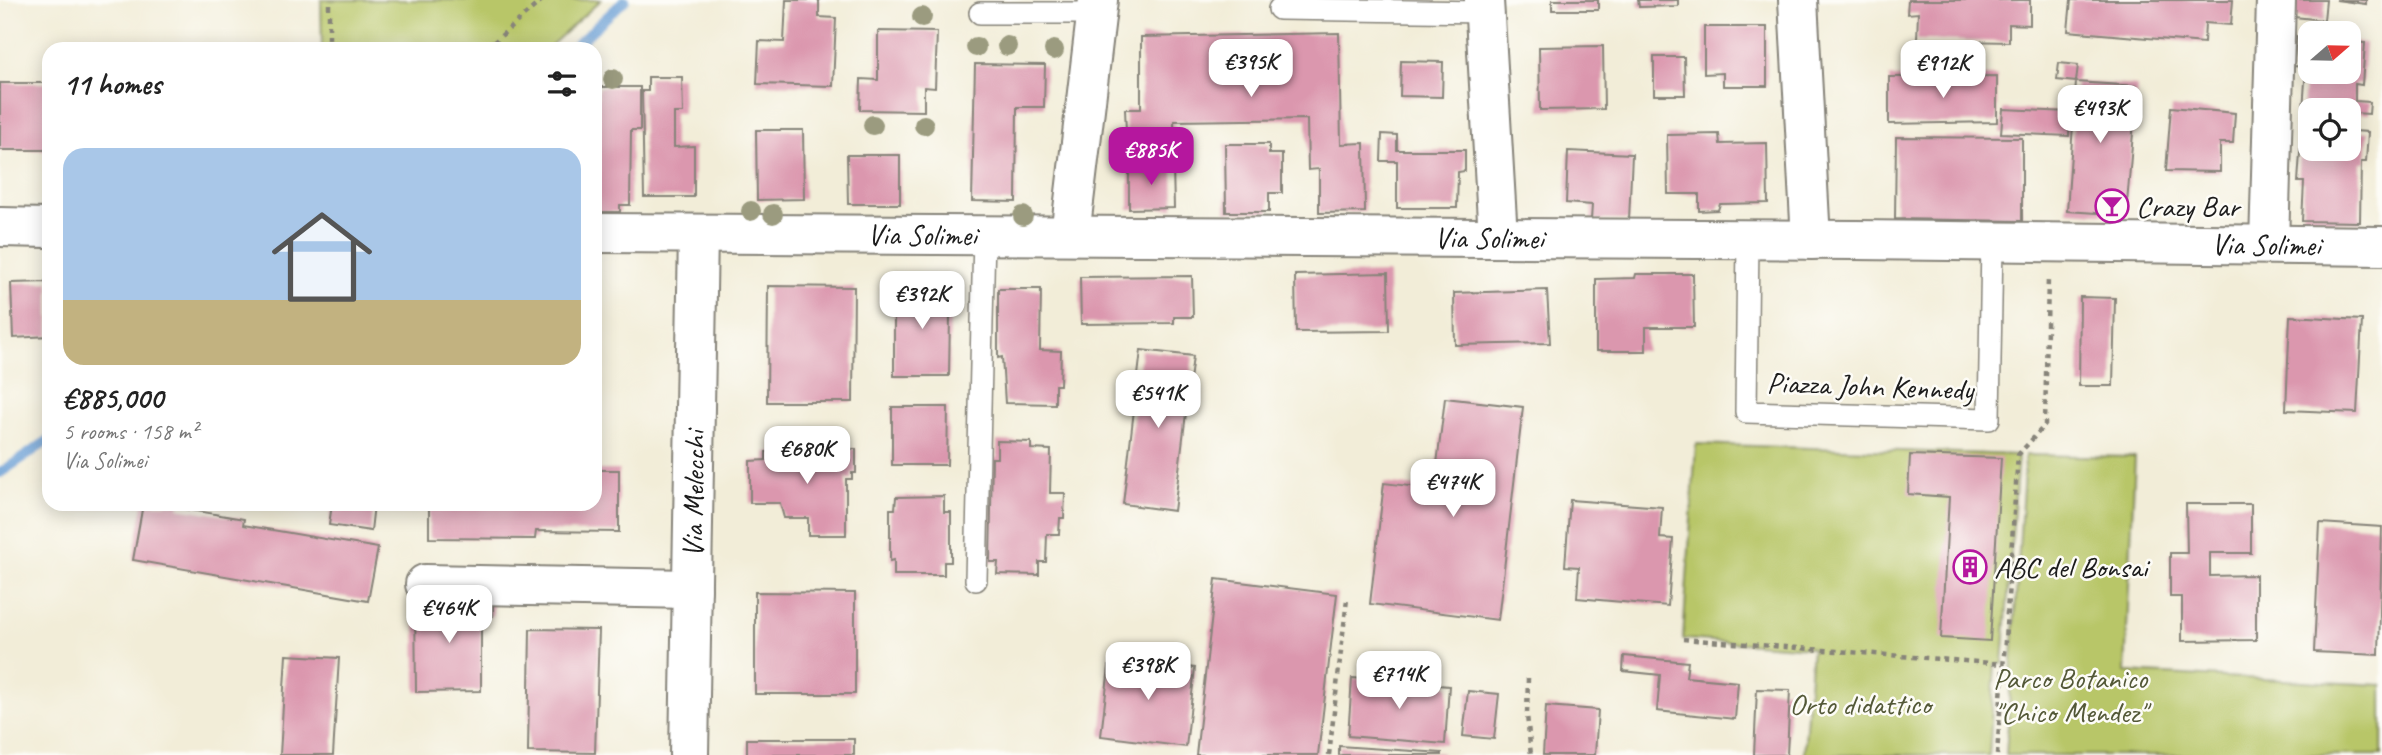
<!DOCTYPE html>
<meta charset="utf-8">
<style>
:root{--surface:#fff;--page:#f2f2f2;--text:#222;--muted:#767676;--accent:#b5179e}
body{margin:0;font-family:Caveat,sans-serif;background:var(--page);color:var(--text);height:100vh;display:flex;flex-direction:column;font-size:26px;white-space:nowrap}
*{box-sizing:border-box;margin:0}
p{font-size:23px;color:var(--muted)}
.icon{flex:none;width:38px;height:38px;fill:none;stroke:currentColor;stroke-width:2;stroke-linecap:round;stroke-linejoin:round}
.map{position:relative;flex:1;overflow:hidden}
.details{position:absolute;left:42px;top:42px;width:560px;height:469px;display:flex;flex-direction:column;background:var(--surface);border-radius:21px;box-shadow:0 4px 18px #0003}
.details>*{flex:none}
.needle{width:46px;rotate:70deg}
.controls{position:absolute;left:2298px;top:21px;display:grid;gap:14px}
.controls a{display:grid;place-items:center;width:63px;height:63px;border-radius:14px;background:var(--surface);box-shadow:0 4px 18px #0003;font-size:35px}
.price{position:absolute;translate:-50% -60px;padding:0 16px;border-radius:14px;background:#fff;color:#222;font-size:23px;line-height:46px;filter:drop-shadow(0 2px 4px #0008)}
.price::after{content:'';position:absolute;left:50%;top:42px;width:21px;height:16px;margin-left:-10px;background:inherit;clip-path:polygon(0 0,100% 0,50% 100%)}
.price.active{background:var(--accent);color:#fff}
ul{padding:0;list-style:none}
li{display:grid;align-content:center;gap:14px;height:371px;padding:0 21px}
li span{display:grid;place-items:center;height:217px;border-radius:21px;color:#555}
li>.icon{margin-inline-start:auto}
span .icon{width:126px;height:126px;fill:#fffc;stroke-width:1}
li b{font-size:30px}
h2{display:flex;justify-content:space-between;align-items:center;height:84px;padding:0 21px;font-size:30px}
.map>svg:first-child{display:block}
.green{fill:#b8c668;stroke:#6a7142;stroke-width:2}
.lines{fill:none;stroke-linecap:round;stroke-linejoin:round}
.stream{stroke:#679dd4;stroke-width:10}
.building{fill:#db97ae;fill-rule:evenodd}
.service-casing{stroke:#87847a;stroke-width:24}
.minor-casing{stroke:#87847a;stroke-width:42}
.path{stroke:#87847a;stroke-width:4.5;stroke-dasharray:5 5;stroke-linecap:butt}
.service{stroke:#fff;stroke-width:21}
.minor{stroke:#fff;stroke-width:38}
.tree{fill:#9b9b7f}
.labels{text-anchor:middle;stroke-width:5;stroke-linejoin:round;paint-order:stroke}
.poi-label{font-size:30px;fill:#1c1c1c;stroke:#fdfcf7;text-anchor:start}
.street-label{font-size:30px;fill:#1c1c1c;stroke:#fdfcf7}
.park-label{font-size:30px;fill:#535837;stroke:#fdfcf7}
</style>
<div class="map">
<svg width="2382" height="755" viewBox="0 0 2382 755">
<rect width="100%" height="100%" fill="#fdfcf7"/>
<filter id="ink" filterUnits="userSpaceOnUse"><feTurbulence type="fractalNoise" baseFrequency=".0143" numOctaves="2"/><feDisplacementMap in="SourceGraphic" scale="14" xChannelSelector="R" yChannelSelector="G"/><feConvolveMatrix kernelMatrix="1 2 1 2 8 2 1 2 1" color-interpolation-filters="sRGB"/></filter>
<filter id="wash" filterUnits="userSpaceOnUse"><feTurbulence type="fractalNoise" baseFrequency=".00686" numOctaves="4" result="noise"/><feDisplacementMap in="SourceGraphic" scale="28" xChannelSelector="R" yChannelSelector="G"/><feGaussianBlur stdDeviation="1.57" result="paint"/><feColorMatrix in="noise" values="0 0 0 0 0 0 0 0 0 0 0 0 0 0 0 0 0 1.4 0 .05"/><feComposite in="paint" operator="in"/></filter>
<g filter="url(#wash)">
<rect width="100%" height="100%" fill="#f2edd8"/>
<path class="green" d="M321,0H601L547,49H322Z
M1696,444L2018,455L2003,664H1995L1989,755H1804L1812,648L1683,639Z
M2025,455L2135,457L2125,672L2382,685V755H2006Z"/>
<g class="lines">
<path class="stream" d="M572,49L625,0
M0,473L49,440"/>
</g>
<g id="blocks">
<path class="building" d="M786,0H819V17L836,18L833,86L757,84L759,41L784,42Z
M1552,0H1598V10H1552Z
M1638,0H1678V6L1639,7Z
M1908,0H2030V25L2009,24V42L1917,40L1918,13L1907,14Z
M2071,0H2233L2231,25L2205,23L2204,43L2068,31Z
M2285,0H2326L2324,20L2284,16Z
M2336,0H2366V4Z
M1704,27H1767V86H1723V73L1704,74Z
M878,31L937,32L935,88L924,87V111L860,110L861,79L878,80Z
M1339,33L1341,144L1364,143L1365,212L1319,213V169L1308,170L1307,119L1174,121L1175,153L1127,154L1125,109H1141V37Z
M2297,36L2310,37V72H2348V42L2365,43L2362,85L2355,84V101L2370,102L2369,114L2355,113L2354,131L2368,132L2366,162H2361L2360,222L2302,221L2304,182H2298L2306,67L2293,66ZM2310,110H2348V149H2310Z
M1603,46L1604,109L1540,110L1539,47Z
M1654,57H1684L1685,95H1654Z
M1401,61L1443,62L1442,97L1400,96Z
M2059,63L2078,65L2076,82L2137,86L2126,215L2067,211L2076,82L2057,80Z
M975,64L1045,65L1044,107H1017L1016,202L972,201Z
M1997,76V122L1889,124V77Z
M648,77H682L683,113H674V147L694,146V197H644L642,91H648Z
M0,83H49V150H0Z
M598,87H640V130H631L630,205H620V212H595Z
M2171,107L2235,113L2233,143H2220V172L2166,171Z
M2003,109L2070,112L2069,136L2001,133Z
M756,130H803L804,199L757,200Z
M1382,134L1397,135V150H1465V171L1458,172L1457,208H1397V161H1381Z
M1719,134L1720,144L1767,143L1768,203L1720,204L1718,210L1699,211V194H1668L1667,135Z
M1896,137L2022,138V221L1895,219Z
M1225,144H1269V154H1282V193H1269V212H1226Z
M1568,151L1632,154L1629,220H1591L1592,205L1566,203Z
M847,155H900V204H848Z
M1129,166H1173L1174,208L1129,209Z
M1388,273L1389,331L1296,332L1295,275Z
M1636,274H1693L1694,327H1646V351H1596V279L1635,278Z
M1192,276L1193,317H1174V323L1081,324L1080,277Z
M49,282V336L13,338L11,283Z
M768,286L854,287L853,402H767Z
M894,287H954V313L950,314L949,376H894Z
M998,289H1041L1040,350L1061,351L1060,385H1055V404L1005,403L1002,357L998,358Z
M1547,290L1550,343L1455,345L1454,293Z
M2080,297L2115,298L2113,386H2079Z
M2290,316L2362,320L2357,413L2286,410Z
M1141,350L1193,356L1174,511L1123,504Z
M1445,398L1523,407L1498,620L1370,604L1384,483L1434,489Z
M892,407H948L947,465H892Z
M997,441L1031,442V449L1051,450L1050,493H1065L1064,518H1060L1059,534H1047L1046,562H1039V575L997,574L998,562H990L992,458H997Z
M816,444H841V449H856V473H852V479H846V535H808V518H784L780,503H750V461L766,460V452H816Z
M1910,455L2001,458L1990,641L1941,638L1949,497L1908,494Z
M595,470H619V532L536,531L535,539L429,538V504H595Z
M944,496V512H951V562H944V575H894V560L890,561V509H895L896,497Z
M1570,500L1662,507L1660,538L1673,539L1668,606L1577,598L1579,567L1565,566Z
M143,504H180L179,508L244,519L243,525L378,548L368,601L133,560Z
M332,504H374L371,531L329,525Z
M2186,504H2251V553H2210V576L2256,575V640L2182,641V597H2170V553H2187Z
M2320,523L2382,527L2379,655L2314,652Z
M1216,579L1337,594L1318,755H1196Z
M755,592L855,593V694H755Z
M493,601V616H481V691L416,692L415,602Z
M530,629L599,630L595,753L528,752Z
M286,655L339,658L333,755H280Z
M1624,656L1688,662L1686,677L1738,682L1735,719L1657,711L1660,675L1623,671Z
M1110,658L1195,668L1186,747L1101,736Z
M1352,678L1449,686L1445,744L1348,736Z
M1757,689L1790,690L1787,755H1754Z
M1468,691L1499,694L1494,739L1463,736Z
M1546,706L1598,710L1595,755H1543Z
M747,739H854V755H747Z
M1339,746L1442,753V755H1339Z"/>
</g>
</g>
<g filter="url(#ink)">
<use href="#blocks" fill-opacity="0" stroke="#87847a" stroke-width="2"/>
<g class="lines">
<defs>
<path id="service" d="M1279,9L1484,12
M980,13H1097
M1748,239L1746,412L1989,419L1992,242
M976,580L984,236"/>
<g id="minor">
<path d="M1484,0L1498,237"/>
<path d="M1798,0L1811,240"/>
<path d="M0,227L49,228"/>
<path id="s1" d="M595,233L1856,240L2382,246"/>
<path d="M1070,235L1098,0"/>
<path d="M2269,244L2276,0"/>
<path d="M425,584L692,589"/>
<path id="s2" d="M689,755L698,234"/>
</g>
</defs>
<use href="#service" class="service-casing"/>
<use href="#minor" class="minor-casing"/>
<path class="path" d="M329,49V0
M486,49L542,0
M1683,639L2003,664
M1528,678L1527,715L1531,755
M1329,755L1347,599
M1997,755L2018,455L2045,425L2048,277"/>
<use href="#service" class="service"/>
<use href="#minor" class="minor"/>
</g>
<g class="tree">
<circle cx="922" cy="17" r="10"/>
<circle cx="1007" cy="46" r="10"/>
<circle cx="976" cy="47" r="10"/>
<circle cx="1054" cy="50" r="10"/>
<circle cx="613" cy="79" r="10"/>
<circle cx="873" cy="125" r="10"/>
<circle cx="924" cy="125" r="10"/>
<circle cx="751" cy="211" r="10"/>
<circle cx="773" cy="214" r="10"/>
<circle cx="1023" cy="216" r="10"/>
</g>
</g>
<defs>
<symbol id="bar-ring" viewBox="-11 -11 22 22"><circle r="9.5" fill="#fdfcf7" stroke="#b5179e" stroke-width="1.5"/><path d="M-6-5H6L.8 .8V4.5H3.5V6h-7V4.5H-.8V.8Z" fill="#b5179e"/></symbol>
<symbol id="building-ring" viewBox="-11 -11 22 22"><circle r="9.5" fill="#fdfcf7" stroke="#b5179e" stroke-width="1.5"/><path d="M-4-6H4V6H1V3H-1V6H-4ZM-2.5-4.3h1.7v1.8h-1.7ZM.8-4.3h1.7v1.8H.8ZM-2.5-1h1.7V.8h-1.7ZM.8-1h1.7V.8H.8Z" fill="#b5179e"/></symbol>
</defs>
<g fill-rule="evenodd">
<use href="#bar-ring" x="2093" y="187" width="38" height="38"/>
<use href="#building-ring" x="1951" y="548" width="38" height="38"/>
</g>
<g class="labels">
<g class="poi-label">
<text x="2136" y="216">Crazy Bar</text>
<text x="1994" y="577">ABC del Bonsai</text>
</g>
<g class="street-label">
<text dy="10" stroke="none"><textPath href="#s1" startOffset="327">Via Solimei</textPath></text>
<text dy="10" stroke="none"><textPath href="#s1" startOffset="894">Via Solimei</textPath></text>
<text dy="10" stroke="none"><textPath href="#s1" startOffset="1671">Via Solimei</textPath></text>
<text transform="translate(1870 386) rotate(2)" y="10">Piazza John Kennedy</text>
<text dy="10" stroke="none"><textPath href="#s2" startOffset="261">Via Melecchi</textPath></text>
</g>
<g class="park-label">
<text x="2070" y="688">Parco Botanico<tspan x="2070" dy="34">"Chico Mendez"</tspan></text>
<text x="1860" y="714">Orto didattico</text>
</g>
</g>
</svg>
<div class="controls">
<a><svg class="needle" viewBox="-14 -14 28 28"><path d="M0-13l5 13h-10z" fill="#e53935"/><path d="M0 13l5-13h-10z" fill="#767676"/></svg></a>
<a><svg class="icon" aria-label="locate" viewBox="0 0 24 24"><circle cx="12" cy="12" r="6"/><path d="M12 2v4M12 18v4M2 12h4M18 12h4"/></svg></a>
</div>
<b class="price" style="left:1251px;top:99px">€395K</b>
<b class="price" style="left:1943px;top:100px">€912K</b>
<b class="price" style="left:2100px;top:145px">€493K</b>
<b class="price active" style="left:1151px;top:187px">€885K</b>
<b class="price" style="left:922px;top:331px">€392K</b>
<b class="price" style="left:1158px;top:430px">€541K</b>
<b class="price" style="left:807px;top:486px">€680K</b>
<b class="price" style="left:1453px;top:519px">€474K</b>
<b class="price" style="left:449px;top:645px">€464K</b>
<b class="price" style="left:1148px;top:702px">€398K</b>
<b class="price" style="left:1399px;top:711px">€714K</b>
<section class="details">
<h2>11 homes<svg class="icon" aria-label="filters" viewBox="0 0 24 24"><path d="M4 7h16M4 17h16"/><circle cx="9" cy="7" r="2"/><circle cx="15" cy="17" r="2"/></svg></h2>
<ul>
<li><span style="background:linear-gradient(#a9c7e8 70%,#c2b280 0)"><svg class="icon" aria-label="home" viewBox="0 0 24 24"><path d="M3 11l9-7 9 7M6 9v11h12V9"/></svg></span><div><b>€885,000</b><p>5 rooms · 158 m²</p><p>Via Solimei</p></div></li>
</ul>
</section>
</div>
